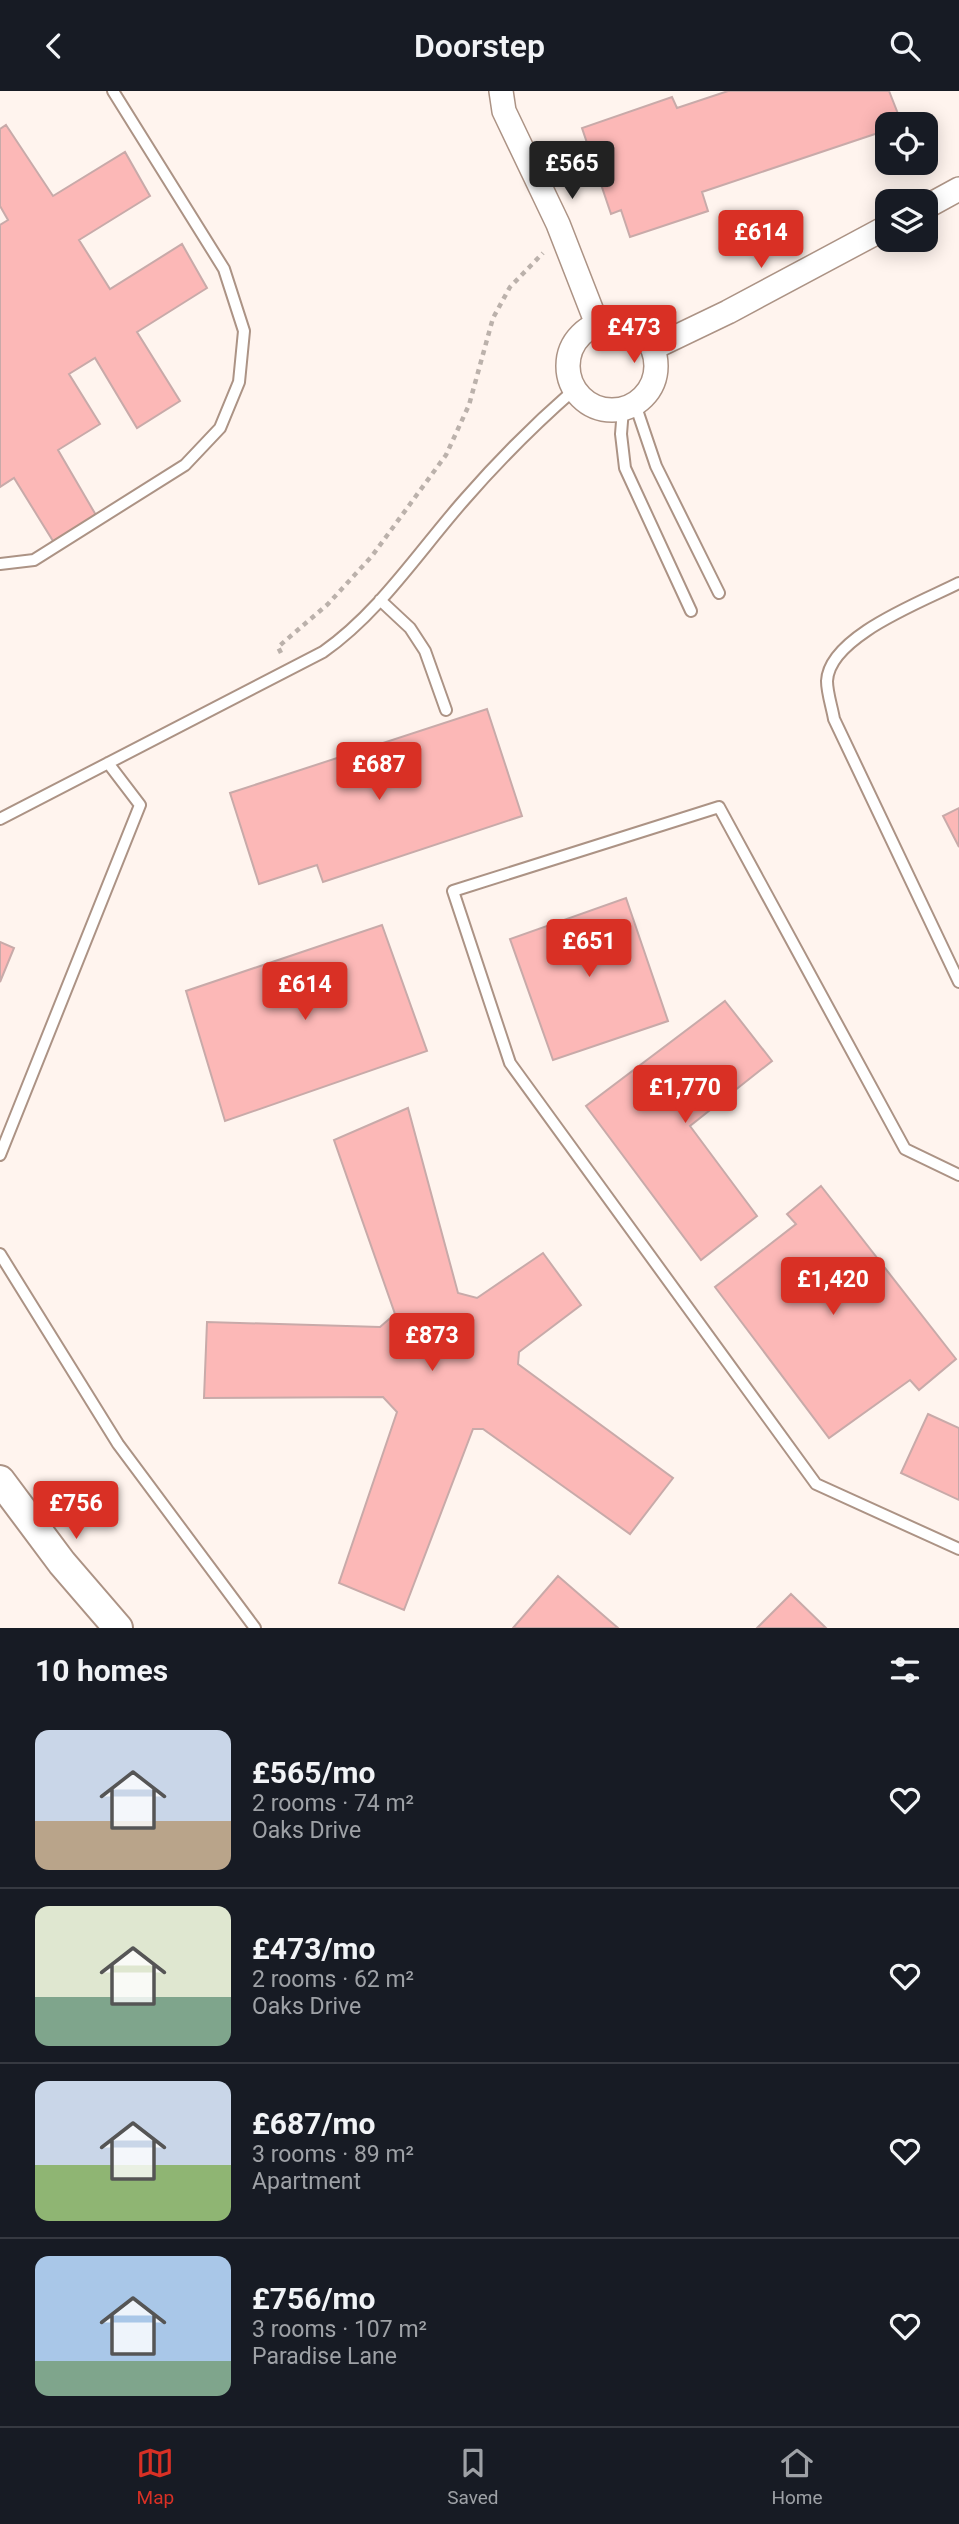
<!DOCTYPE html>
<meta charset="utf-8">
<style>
:root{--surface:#171b24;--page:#20242c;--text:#f1f3f6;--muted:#9ea1a6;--line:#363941;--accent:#d93025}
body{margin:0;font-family:Roboto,sans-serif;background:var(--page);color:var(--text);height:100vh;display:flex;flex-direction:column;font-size:26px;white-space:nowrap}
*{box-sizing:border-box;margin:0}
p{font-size:23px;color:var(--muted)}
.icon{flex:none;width:38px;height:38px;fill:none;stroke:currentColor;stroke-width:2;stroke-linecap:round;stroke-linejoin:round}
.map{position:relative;height:1537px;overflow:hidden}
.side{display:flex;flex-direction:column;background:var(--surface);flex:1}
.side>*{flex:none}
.controls{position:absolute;left:875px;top:21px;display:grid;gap:14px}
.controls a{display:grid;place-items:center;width:63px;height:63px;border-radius:14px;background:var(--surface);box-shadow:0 4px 18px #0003;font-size:35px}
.price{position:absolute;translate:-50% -60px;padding:0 16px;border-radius:7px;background:var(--accent);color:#fff;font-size:23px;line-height:46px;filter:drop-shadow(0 2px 4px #0008)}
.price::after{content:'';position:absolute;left:50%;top:42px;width:21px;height:16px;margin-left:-10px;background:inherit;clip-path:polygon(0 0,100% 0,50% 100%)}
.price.active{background:#222;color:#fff}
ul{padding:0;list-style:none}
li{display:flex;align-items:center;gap:21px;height:175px;padding:0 35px}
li+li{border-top:2px solid var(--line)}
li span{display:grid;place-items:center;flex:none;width:196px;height:140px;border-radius:14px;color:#555}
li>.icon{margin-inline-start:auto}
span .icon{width:84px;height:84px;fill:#fffc;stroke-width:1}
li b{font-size:30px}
h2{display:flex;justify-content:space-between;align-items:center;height:84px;padding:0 35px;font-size:30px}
header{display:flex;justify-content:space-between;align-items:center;height:91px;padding:0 35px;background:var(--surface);font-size:32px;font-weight:600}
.tabs{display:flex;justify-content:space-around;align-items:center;height:98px;border-top:2px solid var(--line);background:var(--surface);font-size:19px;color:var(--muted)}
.tabs a{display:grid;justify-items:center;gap:4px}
.tabs .active{color:var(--accent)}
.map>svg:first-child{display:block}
.building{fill:#fcb8b7;stroke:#c8aaa9;stroke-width:2}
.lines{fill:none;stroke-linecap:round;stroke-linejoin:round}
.service-casing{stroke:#ac9385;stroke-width:14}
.minor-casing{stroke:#ac9385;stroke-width:26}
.tertiary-casing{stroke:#ac9385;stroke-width:32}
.path{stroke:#bbb1ab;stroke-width:4.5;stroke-dasharray:5 5;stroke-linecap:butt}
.service{stroke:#fff;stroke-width:10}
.minor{stroke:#fff;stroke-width:23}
.tertiary{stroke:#fff;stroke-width:28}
</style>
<header><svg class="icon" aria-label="back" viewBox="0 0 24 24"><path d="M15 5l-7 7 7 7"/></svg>Doorstep<svg class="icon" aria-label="search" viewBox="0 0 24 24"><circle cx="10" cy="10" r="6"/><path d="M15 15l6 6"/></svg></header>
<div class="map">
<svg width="959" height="1537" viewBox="0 0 959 1537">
<rect width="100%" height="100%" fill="#fff4ee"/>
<path class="building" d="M728,0H889L902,33H887V39L702,101L708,120L630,146L621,119L611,123L582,37L672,6L677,17Z
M6,34L53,105L125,61L150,105L79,149L110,198L182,153L207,197L137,241L180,310L137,337L95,267L69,283L100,333L58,359L100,431L58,458L14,387L0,396V134L8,129L0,115V38Z
M487,618L522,725L323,791L317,774L259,793L230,702Z
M959,717V756L943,725Z
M626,807L668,930L553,969L510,848Z
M382,834L427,960L225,1030L186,900Z
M0,851L14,857L0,891Z
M725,910L772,970L690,1035L757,1125L701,1169L586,1015Z
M408,1017L458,1202L477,1207L543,1162L581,1214L519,1261L518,1273L673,1387L630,1443L483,1338H473L404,1519L339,1492L397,1321L383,1306L204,1307L207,1231L380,1236L395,1223L334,1049Z
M821,1095L956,1268L919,1299L910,1289L829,1347L715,1196L796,1133L787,1123Z
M928,1323L959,1337V1409L901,1382Z
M558,1485L618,1537H513Z
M791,1503L826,1537H757Z"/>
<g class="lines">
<defs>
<path id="service" d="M635,313L656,375L719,502
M623,318L621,343L625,377L691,520
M0,473L34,469L185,374L220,337L239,291L244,240L224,178L113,0
M959,492C924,510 829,545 827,590C827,602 832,616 834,628L959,891
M380,509L410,537L425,560L446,619
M0,728L323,561C380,521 419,460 465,408C499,369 536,332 575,298
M0,1064L140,714L108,672
M959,1084L905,1058L719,716L453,800L510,972L816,1393L959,1458
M0,1163L118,1353L255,1537"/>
<path id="minor" d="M501,0L504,20L558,133L597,233
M926,116L959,98
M568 275a44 44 0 1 1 88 0a44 44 0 1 1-88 0Z
M653,257L728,221L887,136"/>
<path id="tertiary" d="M0,1389L62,1472L118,1537"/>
</defs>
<use href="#service" class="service-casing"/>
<use href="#minor" class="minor-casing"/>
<use href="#tertiary" class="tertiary-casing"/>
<path class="path" d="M281,562L278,556L328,513L372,465L446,364L469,314L493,227L510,196L543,162"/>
<use href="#service" class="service"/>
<use href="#minor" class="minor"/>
<use href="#tertiary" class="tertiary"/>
</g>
</svg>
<div class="controls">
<a><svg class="icon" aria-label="locate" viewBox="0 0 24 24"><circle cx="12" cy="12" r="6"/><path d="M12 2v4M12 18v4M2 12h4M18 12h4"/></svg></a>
<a><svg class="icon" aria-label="layers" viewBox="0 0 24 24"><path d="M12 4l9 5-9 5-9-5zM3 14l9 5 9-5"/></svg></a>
</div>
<b class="price active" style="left:572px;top:110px">£565</b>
<b class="price" style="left:761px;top:179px">£614</b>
<b class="price" style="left:634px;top:274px">£473</b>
<b class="price" style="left:379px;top:711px">£687</b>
<b class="price" style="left:589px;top:888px">£651</b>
<b class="price" style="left:305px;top:931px">£614</b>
<b class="price" style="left:685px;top:1034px">£1,770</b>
<b class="price" style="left:833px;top:1226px">£1,420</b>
<b class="price" style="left:432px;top:1282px">£873</b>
<b class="price" style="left:76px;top:1450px">£756</b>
</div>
<section class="side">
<h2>10 homes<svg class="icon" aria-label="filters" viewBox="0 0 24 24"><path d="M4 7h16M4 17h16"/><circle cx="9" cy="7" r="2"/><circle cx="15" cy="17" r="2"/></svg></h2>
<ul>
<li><span style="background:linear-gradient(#c9d6e8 65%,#b9a48a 0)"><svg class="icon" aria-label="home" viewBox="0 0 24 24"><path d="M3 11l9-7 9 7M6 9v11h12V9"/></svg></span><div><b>£565/mo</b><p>2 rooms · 74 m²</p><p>Oaks Drive</p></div><svg class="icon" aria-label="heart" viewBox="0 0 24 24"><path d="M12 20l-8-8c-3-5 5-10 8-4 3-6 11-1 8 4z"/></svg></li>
<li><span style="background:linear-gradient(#dfe7d0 65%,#7fa58c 0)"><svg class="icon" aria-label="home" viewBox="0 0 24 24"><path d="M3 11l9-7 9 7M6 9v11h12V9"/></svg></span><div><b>£473/mo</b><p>2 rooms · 62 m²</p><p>Oaks Drive</p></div><svg class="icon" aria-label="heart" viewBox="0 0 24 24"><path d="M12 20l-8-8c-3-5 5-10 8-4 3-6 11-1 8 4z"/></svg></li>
<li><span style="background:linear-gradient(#c9d6e8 60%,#8fb573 0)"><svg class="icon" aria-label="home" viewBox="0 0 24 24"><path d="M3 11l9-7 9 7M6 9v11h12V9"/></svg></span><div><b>£687/mo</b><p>3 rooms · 89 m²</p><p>Apartment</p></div><svg class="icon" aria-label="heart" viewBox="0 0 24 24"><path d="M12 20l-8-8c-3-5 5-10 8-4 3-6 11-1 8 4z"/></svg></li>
<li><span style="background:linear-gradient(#a9c7e8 75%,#7fa58c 0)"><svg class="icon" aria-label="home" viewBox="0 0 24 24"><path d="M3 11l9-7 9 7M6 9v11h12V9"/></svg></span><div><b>£756/mo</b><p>3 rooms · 107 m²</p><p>Paradise Lane</p></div><svg class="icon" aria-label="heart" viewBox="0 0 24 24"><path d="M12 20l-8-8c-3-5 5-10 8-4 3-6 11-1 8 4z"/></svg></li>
</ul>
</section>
<nav class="tabs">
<a class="active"><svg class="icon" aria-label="map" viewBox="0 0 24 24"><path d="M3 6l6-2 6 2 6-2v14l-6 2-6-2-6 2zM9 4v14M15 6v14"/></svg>Map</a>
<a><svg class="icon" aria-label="saved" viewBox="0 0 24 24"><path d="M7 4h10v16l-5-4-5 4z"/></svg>Saved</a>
<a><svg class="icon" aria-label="home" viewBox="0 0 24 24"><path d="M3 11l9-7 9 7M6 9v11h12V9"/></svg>Home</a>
</nav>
